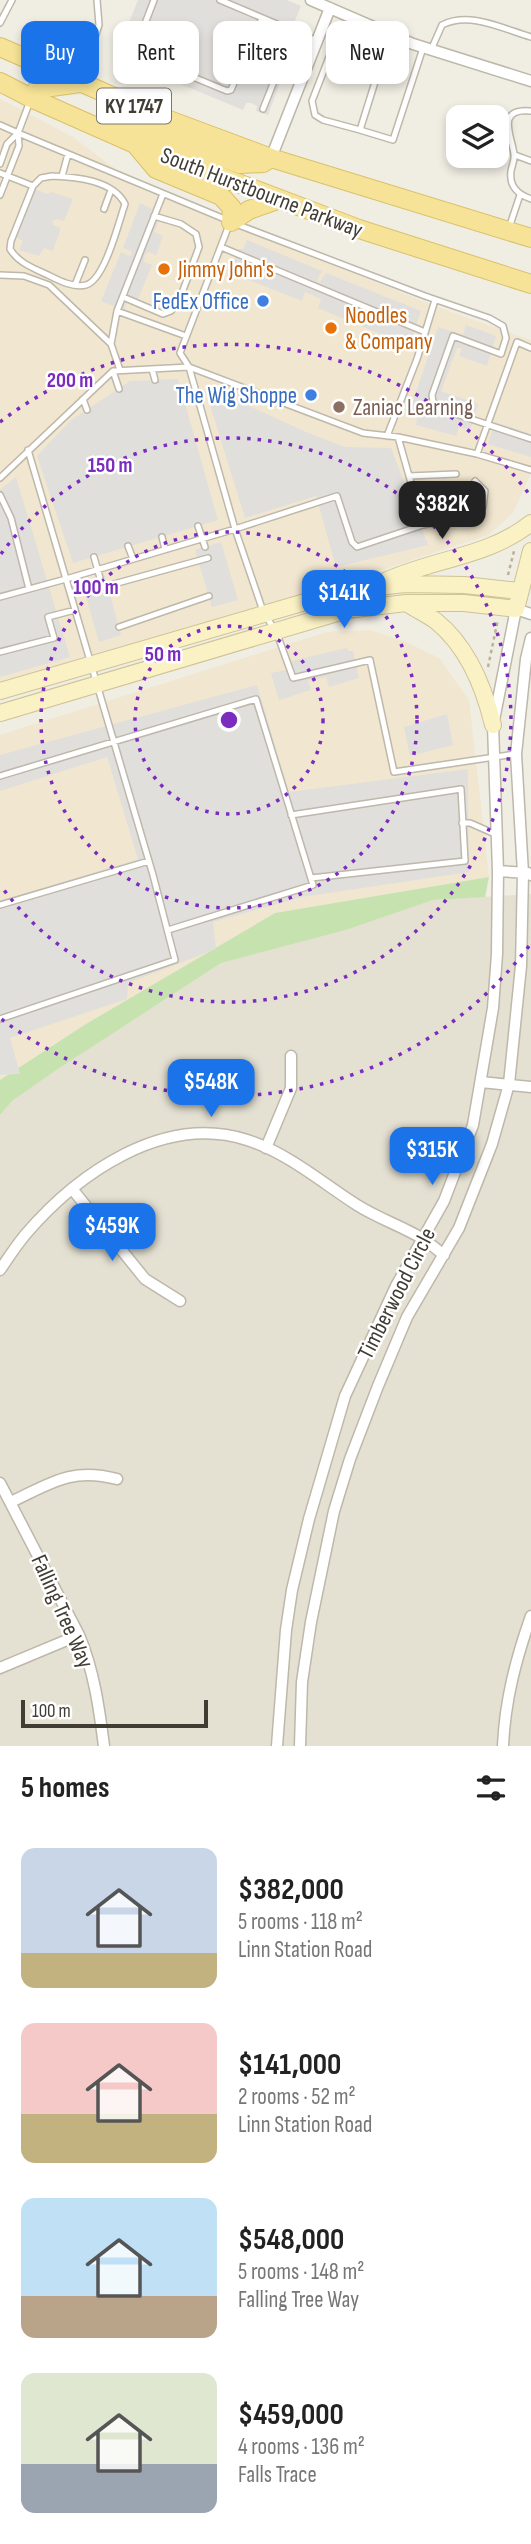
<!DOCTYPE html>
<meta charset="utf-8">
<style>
:root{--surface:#fff;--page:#f2f2f2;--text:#222;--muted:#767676;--accent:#1a73e8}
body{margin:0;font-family:"Sofia Sans Condensed",sans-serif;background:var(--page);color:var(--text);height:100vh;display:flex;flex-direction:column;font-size:26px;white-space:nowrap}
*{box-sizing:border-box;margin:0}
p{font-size:23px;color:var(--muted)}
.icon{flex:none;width:38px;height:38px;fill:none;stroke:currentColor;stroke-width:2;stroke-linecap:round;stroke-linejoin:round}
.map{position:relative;height:1746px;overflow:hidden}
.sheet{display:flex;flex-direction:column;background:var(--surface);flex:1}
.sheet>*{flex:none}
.banner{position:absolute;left:21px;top:21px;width:490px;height:63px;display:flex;gap:14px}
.tools{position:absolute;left:446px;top:105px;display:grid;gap:14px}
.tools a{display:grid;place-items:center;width:63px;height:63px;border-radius:14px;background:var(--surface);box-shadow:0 4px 10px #0003;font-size:35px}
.scale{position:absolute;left:21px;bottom:18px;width:187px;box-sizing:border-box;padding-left:7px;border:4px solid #413d34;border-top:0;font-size:19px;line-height:24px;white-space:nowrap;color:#413d34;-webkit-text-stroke:5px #fff;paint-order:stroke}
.price{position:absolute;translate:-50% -60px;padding:0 16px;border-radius:14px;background:var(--accent);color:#fff;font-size:23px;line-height:46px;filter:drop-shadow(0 2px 4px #0008)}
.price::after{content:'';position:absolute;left:50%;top:42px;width:21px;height:16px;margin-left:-10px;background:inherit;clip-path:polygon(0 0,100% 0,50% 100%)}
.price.active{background:#222;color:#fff}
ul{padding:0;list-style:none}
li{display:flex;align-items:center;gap:21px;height:175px;padding:0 21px}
li span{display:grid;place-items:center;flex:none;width:196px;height:140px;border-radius:14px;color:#555}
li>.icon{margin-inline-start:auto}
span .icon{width:84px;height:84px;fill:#fffc;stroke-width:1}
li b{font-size:30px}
h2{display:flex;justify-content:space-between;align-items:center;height:84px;padding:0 21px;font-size:30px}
.chip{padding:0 24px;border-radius:14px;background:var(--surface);box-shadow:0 4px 10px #0003;font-size:24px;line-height:63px}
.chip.active{background:var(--accent);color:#fff}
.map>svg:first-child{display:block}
.residential{fill:#e4e0d2}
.commercial{fill:#f1e6cf}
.green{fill:#c6e2af}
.parking{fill:#e1dfdc}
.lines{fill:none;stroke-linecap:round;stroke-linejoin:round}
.lane-casing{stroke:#beb8aa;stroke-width:8}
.street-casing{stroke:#beb8aa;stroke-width:13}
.secondary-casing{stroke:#cdc396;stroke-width:18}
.primary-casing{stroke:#d9c168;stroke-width:20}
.path{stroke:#bbb299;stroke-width:2.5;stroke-dasharray:3.5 3.5;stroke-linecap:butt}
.lane{stroke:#fff;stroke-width:5}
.street{stroke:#fff;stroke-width:10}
.secondary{stroke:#faf1c4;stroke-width:16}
.primary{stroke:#f6e397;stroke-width:18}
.ring{fill:none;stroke:#7b2cbf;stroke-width:3.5;stroke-dasharray:3.5 7}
.food-dot{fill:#e8710a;stroke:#fff;stroke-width:2.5}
.shop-dot{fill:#3f7fe0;stroke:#fff;stroke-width:2.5}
.education-dot{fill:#8d6e63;stroke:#fff;stroke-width:2.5}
.labels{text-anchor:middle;stroke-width:5;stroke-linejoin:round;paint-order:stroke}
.shield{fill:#fff;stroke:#7a7771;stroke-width:2}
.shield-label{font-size:21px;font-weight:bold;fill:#413d34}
.street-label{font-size:23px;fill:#413d34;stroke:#fff}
.food-label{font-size:23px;fill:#c56008;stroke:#fff;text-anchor:start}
.shop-label{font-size:23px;fill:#366cbe;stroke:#fff;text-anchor:end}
.education-label{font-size:23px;fill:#785e54;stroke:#fff;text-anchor:start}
.centre{fill:#7b2cbf;stroke:#fff;stroke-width:3.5}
.ring-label{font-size:21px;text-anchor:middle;font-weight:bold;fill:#7b2cbf;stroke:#fff;stroke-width:5;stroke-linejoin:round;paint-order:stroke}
</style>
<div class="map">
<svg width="531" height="1746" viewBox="0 0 531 1746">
<rect width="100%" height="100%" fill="#f0ede3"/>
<path class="residential" d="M531,894V1746H0V1115L12,1101L55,1071L221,963L346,930L433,900Z"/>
<path class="commercial" d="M0,99L73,137L143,190L448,311L531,340V473L513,513L488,535L348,581L0,684Z
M370,630L404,641L439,658L469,700L489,877L275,913L86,1024L0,1080V735L327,632Z"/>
<path class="green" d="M489,877L485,897L433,900L346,930L221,963L55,1071L12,1101L0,1115V1080L86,1024L275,913Z"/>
<path class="parking" d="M138,0H287L301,6L294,23L301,27L268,115L256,111L257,106L251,103H246L243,110L115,57Z
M34,189L47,194L51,192L73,199L64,221L57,219L53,221V225L61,228L53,251L44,248L39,256L19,250L23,241L15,237Z
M140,203L162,214L154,232L163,236L156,255L149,252L145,254L144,262L152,265L138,299L129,296L124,311L101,301L121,252L129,256L132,254L131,251L123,248Z
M247,240L322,271L317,280L319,283L326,273L421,311L409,346L318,308L321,299L305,292L302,301L229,272L239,249H243Z
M466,325L496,336L487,366L459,356L462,348H457L441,391L478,404L470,430L459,427L456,436L416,425L418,413L410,410L438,327L463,335Z
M178,379L218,520L73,563L37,456L70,421L130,381Z
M212,389L306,432L345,447L391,448L428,545L336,567L316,496L245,518L210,405Z
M495,422L531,434V457L488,444Z
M16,477L70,657L0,677V490Z
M221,542L238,600L212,607L195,550Z
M105,576L121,635L99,642L82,583Z
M347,648L348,651H353L359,678L329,687L326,677L308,681L311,690L279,700L271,673L292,669L291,661Z
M257,685L289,792L468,769L469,872L302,897L213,922L216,949L128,983L127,999L10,1038L20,1074L0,1075V901L138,859L107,757L0,791V755Z
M447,714L453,745L410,756L404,727Z"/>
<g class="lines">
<defs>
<path id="lane" d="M154,0L136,47L137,54L227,91L231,90L262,18
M220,0L317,41
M0,23L12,0
M390,34L360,130L393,140L423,48
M431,50L442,25C470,11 503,29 531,37
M81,80L99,25L97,0
M30,101L18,133L227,220
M263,109L294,31
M531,111C495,107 512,137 514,154C515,160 512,165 511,171C509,186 517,194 531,199
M0,125L18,133
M360,130L323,120L315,115L312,101L331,52L339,46L382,59
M515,155L531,161
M0,164L7,144L18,133
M0,173L33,186
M52,176C76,177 113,180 125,204C119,221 105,280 86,285C74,288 60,281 50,276C36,269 19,264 10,249L11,241L33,186L41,178Z
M62,176L68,154
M0,195L19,146L18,133
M104,209L111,190
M236,224L425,296L489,318L503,326L506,338L501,354L453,336L432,395L433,402L441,409L531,439
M229,225L180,353L189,367L235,529L264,614L276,631L293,678L370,660L394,772L515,754
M509,228L520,195
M221,247L425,332
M0,275L24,276L49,285L111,344L120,370
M75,285L85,260
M123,297L163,314L171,311L179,301L199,247L196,234L181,224L154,216
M117,311L186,336
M111,344L117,311L163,194
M152,369L155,380
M113,371L119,389
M83,399L87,410
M387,436L417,359L435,300
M398,437L477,454L531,470
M477,454L517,342L531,348
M409,476L456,474
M0,478L113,371L189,367L363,433L398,437L423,525L357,547L352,542L337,496L235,529L66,579L153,875L175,960L0,1019
M0,495L11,518L29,589
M423,525L476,514L483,507L485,491L475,481
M198,526L205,547
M162,537L165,549
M128,546L133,559
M94,557L100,578
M103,587L208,558
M0,597L66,579L28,450
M119,627L209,596
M0,652L54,638L48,617L75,610
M0,776L256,699L313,885L168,930
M291,815L461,789L465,861L311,878
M462,823H470L495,834
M0,905L149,861"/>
<path id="street" d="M311,0L413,44L531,81
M271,158L330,8
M498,871L528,873L531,875
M481,1082L531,1087
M266,1148L291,1088V1056
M73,1190L145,1279L180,1301
M0,1270C8,1258 16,1246 25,1235C77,1174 163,1113 247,1140C288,1153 321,1182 357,1205C377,1218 402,1226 423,1239C430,1243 437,1250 444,1255
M0,1483L79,1635C94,1671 99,1707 104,1746
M11,1502C51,1483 72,1467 117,1479
M0,1668L79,1635
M277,1746L286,1630L292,1590L309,1519L345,1396L396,1286L444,1201L473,1125L493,1008L497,954L498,871L493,725L516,609L531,614
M300,1746L302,1682L311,1622L334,1511L350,1459L378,1386L407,1317L459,1228L492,1144L509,1084L521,966L523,873L516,754L526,659L531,638
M503,1746C505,1700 516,1659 531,1616"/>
<path id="secondary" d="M383,582C431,559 489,557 531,523
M408,604C417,610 428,615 436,621C468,647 484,687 493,725
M0,691L343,591L405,584L464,585L520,591
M0,713L347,610L406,603H464L516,609L531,551"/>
<path id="primary" d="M0,47L153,114L271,158L531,238
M0,82L31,98L135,144L359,229L531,284
M31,98L37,89L80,83
M107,126L142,129L240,164L263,163L271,158
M135,144L156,169L221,196L232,208L231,222
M231,222L249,210L280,199"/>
</defs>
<use href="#lane" class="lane-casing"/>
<use href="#street" class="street-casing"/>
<use href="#secondary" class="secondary-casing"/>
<use href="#primary" class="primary-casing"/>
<path class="path" d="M508,575L514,551
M488,667L498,619"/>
<use href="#lane" class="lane"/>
<use href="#street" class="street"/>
<use href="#secondary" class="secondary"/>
<use href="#primary" class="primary"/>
</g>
<g class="ring">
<circle cx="229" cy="720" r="94"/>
<circle cx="229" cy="720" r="188"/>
<path d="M1 554A282 282 0 1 1 1 886"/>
<path d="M529 946A376 376 0 0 1 0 1018M0 422A376 376 0 0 1 529 494"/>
</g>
<g class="food-dot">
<circle cx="164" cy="269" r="7"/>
<circle cx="331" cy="328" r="7"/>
</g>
<g class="shop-dot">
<circle cx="263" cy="301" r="7"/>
<circle cx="311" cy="395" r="7"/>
</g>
<circle class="education-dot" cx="339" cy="407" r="7"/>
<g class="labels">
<rect class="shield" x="97" y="88.5" width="74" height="35" rx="5"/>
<g class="shield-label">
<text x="134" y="113">KY 1747</text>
</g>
<g class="street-label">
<text transform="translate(262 192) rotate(21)" y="8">South Hurstbourne Parkway</text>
<text transform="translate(396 1293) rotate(-63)" y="8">Timberwood Circle</text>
<text transform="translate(63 1611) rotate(66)" y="8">Falling Tree Way</text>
</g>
<g class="food-label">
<text x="178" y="277">Jimmy John's</text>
<text x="345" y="323">Noodles<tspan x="345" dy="26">&amp; Company</tspan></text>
</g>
<g class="shop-label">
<text x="249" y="309">FedEx Office</text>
<text x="297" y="403">The Wig Shoppe</text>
</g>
<g class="education-label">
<text x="353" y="415">Zaniac Learning</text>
</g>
</g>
<circle cx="229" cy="720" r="10" class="centre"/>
<g class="ring-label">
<text x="70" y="387">200 m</text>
<text x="110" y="472">150 m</text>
<text x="96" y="594">100 m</text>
<text x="163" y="661">50 m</text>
</g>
</svg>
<div class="tools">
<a><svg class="icon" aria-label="layers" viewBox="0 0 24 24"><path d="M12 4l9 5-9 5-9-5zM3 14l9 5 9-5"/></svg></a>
</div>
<div class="scale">100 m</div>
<b class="price active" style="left:442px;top:541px">$382K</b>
<b class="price" style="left:344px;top:630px">$141K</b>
<b class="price" style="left:211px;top:1119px">$548K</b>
<b class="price" style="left:432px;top:1187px">$315K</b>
<b class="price" style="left:112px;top:1263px">$459K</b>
<div class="banner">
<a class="chip active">Buy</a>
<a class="chip">Rent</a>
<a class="chip">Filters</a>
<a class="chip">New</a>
</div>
</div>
<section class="sheet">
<h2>5 homes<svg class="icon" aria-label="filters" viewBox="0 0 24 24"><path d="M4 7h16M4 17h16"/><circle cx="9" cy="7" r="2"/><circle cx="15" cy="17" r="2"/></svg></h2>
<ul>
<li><span style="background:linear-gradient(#c9d6e8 75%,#c2b280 0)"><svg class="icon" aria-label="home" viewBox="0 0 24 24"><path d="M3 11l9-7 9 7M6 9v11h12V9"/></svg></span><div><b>$382,000</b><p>5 rooms · 118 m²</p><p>Linn Station Road</p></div></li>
<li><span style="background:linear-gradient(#f6c9c9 65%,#c2b280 0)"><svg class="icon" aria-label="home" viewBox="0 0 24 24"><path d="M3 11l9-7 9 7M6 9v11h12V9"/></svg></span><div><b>$141,000</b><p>2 rooms · 52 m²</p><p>Linn Station Road</p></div></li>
<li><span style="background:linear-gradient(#bfe0f5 70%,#b9a48a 0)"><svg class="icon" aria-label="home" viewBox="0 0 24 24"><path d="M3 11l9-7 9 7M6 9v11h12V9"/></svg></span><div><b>$548,000</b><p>5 rooms · 148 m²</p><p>Falling Tree Way</p></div></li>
<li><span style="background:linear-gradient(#dfe7d0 65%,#9aa5b1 0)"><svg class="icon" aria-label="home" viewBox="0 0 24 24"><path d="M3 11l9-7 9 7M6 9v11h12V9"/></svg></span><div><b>$459,000</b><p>4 rooms · 136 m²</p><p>Falls Trace</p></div></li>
</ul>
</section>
